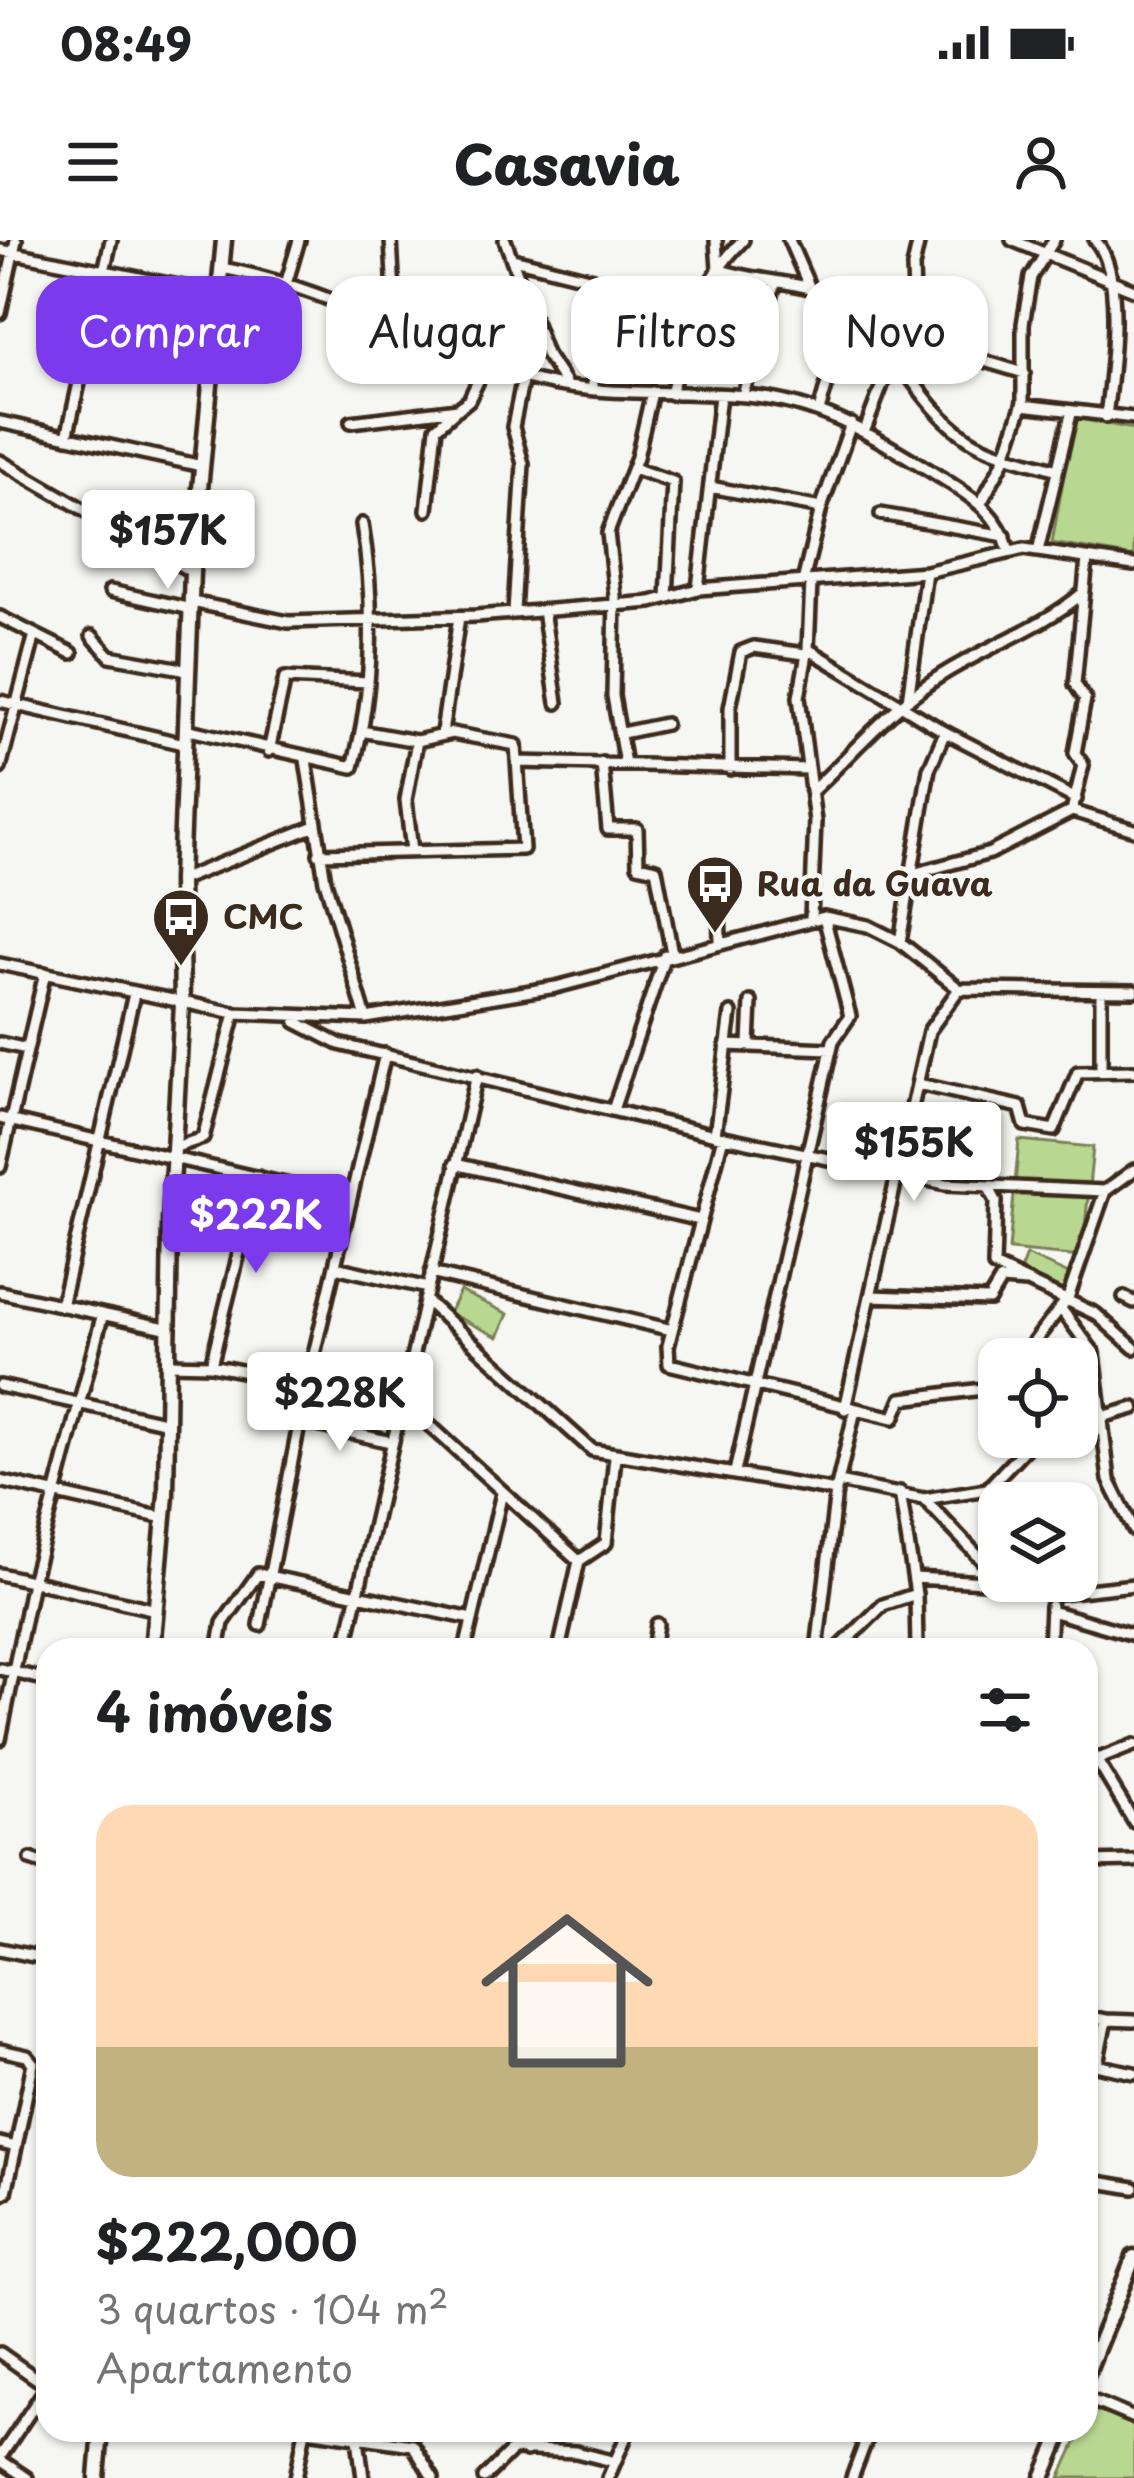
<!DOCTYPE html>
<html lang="pt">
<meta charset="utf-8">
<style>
:root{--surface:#fff;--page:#f2f2f2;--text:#202124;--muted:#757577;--line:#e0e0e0;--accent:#7c3aed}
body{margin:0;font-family:"Playpen Sans",sans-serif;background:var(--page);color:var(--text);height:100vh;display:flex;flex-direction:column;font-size:45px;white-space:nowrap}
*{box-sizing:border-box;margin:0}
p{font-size:39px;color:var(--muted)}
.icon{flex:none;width:66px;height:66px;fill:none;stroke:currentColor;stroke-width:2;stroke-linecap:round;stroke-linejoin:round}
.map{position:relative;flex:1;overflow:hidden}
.panel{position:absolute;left:36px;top:1398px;width:1062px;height:804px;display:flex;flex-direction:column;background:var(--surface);border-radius:36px;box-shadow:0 3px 9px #0004}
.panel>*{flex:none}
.guide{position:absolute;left:36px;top:36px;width:1062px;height:108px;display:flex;gap:24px}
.fabs{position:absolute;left:978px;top:1098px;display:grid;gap:24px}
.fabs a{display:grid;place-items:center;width:120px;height:120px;border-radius:24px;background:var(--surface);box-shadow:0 3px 9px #0004;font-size:60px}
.price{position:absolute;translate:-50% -102px;padding:0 27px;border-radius:12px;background:#fff;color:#222;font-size:39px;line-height:78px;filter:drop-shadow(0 3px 6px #0008)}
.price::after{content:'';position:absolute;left:50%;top:72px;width:36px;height:27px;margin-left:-18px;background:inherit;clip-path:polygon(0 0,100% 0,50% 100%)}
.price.selected{background:var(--accent);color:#fff}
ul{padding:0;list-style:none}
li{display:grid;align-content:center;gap:24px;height:636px;padding:0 60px}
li+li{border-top:3px solid var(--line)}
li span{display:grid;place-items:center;height:372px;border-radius:36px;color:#555}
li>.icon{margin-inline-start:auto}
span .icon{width:216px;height:216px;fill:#fffc;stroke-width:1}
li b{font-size:51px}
h2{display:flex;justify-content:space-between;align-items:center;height:144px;padding:0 60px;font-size:51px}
.tag{padding:0 42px;border-radius:36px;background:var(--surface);box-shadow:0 3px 9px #0004;font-size:42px;line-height:108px}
.tag.selected{background:var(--accent);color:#fff}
.status{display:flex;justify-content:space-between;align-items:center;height:84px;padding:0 60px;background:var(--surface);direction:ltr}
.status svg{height:33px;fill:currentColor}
header{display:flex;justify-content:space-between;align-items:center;height:156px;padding:0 60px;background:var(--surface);font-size:54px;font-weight:800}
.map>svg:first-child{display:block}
.green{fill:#b8d790;stroke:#7a8057;stroke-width:3}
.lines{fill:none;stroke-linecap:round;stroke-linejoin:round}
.minor-casing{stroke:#3b2a1e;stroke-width:18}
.major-casing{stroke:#3b2a1e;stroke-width:21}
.minor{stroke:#f6f6f2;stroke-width:9}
.major{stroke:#f6f6f2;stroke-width:12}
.labels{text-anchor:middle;stroke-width:9;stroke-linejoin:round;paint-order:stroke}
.poi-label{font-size:33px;font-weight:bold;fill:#3b2a1e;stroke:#f6f6f2;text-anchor:start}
</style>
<div class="status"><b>08:49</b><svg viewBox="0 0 49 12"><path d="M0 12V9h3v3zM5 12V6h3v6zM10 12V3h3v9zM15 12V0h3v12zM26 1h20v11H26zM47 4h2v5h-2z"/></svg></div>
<header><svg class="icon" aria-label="menu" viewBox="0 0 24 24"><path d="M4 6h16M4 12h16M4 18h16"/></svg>Casavia<svg class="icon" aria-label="person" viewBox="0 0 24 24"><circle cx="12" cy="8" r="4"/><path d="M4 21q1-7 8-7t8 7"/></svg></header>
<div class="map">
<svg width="1134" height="2238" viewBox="0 0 1134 2238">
<rect width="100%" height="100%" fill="#f6f6f2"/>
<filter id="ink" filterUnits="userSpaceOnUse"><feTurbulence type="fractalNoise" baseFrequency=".00833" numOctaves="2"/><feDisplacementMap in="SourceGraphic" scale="24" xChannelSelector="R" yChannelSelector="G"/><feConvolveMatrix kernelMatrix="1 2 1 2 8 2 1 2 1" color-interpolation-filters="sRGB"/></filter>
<g filter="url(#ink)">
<path class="green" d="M1074,178L1134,189V317L1052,303Z
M1019,900L1093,907L1082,1017L1009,1010Z
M1026,1015L1071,1035L1065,1051L1018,1036Z
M460,1051L508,1074L498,1097L449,1073Z
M1092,2168L1134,2186V2238H1060Z"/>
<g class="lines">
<defs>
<path id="minor" d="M391,0L396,91
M505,0L546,114L565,143
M716,0L718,29C759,44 806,38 842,63C894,99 917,165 969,199C994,215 1030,221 1057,230
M789,0L809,46
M1012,0L1134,50
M1095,0C1126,34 1111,133 1106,177
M0,10L219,54
M513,19L593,39V148
M221,28C326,46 419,104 520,136C597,161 684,147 764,158C829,167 882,201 937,235C969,255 999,272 1009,311
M287,41L299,0
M0,73L16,0
M974,118L1024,133
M671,154C684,98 701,41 743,0
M743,155L775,44
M1022,165L1134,178
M819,171L849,68
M0,182L202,226
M351,182L458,169L469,160L486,124
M865,190L890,124L915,90L913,27L919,0
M67,197L111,0
M0,221L192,332
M633,228L673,242L667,357
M710,247L821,268
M981,263L1003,222L1023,163V84L1031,37L1054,0
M427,270L436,188L455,171
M881,274L1005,296
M1038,311L1071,174
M803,342L821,268L851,184
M811,342L808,409L799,457L815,581L811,678
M698,349L720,155
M110,351L191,369
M192,362L288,382L476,376L651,362L698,349L926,332L1024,309L1134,325
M543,370L557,463
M514,372L523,224L513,187L523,137
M0,377L72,413
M92,396L110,416L188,430
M808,409L945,492L1076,559
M908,460L926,332
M0,461L184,504
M185,489L353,527C374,449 375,363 362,284
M442,493L459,377
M622,493L665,484
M269,511L285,438L368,442
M306,520L325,641L366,778
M518,522L808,529
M602,523L608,589H637L638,625L656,629L672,713
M625,524L613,456L615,356L608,293L637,217L652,152
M0,528L34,398
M730,529V468L741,412L754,407L805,414
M811,552C853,513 888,470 937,438C984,407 1039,390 1083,353
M1072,571L1083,525L1075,513L1085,459L1075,444L1087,319
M412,611L406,560L417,501
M319,614L523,609L516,505L452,493L417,501L361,491
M718,627L720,700
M916,633L990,613L1072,571L1134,590
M180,640L313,587
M900,702L929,529L945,492
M0,724L235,773L366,778L556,747L824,677L868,686L900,702L959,749L1134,751
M1101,752V828
M296,782L339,804L715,895L946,944L1105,951L1134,930
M0,803L27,809
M749,804L751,762
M726,805L831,809
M918,844L1020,867L1025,885L1054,890L1078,832L1134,831
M614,867L665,715
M0,878L350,959
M715,895L731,773
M723,897L668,1106L669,1124L894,1178L902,1159L999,1147
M173,908L203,898L235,773
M455,924L700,980
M0,927L45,733
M989,948L996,961L994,1026L1096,1074L1134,1108
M335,1027L428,1048
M431,1033L672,1090
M0,1052L170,1089
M870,1056L989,1060L1001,1040L1026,1042
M1124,1057L1134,1062
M425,1060L592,1210L836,1251
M61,1066L134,754
M1061,1069L1094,1113L1109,1240L1134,1290
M1021,1119L1068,1058L1105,951
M169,1124L211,1125L307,1144
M211,1125L258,937
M0,1146L168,1183
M402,1160L579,1321
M845,1169L929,791L959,749
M300,1181L391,1202
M1077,1184L1134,1168
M735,1232L833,801L850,776L824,677
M0,1241L164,1278
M838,1242L924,1259L999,1338
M900,1252L916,1354L917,1410
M1008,1256L1011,1263
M924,1259L987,1249L1036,1197
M579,1321L606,1303L615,1217
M0,1334L156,1370
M914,1338L1004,1343
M1004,1341L1051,1354L1134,1345
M1051,1371L1134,1395
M260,1385L307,1144L385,814
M218,1410L223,1383L258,1334L472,1379
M345,1410L477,835
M465,1410L502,1253
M559,1410L579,1321
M653,1410L657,1384
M817,1410L836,1251L855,1170
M837,1410L883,1365L916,1354
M1049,1410L1051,1366
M0,1429L48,1440
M0,1499L32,1342L102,1077
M1086,1518H1101L1134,1505
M1096,1519L1134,1582
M31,1619L48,1625
M1086,1622L1134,1621
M0,1709L48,1719
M1086,1763L1090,1777L1106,1780L1097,1824
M1106,1780L1134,1781
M0,1810L27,1816L33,1823L16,1907L0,1903
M1086,1823L1134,1833
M1086,1940L1134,1948
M0,1955L6,1952L16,1907
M0,2113L47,2146
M1086,2158L1134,2178
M307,2190L413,2205L433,2238
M357,2190L363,2238
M843,2190L867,2200
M526,2211L529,2190
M0,2217L48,2145
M0,2220L27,2238
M296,2238L305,2190
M484,2238L513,2209L576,2212L612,2221
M608,2238L629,2190
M852,2238L870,2190"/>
<path id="major" d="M152,1410L166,1255L170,982L182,764L180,640L192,332L224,0
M1086,2135L1134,2017
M97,2238L101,2190
M1043,2238L1063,2190"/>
</defs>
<use href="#minor" class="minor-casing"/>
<use href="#major" class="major-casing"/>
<use href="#minor" class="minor"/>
<use href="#major" class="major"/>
</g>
</g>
<defs>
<symbol id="bus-pin" viewBox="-11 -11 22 30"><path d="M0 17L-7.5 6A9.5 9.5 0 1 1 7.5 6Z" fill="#3b2a1e" stroke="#f6f6f2"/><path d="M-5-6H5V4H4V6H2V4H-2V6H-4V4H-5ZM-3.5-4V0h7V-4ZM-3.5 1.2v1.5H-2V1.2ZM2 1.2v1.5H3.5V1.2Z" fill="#fff"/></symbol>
</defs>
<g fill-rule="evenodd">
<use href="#bus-pin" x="682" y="611" width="66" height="90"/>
<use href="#bus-pin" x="148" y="644" width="66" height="90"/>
</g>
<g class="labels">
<g class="poi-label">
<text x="757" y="656">Rua da Guava</text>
<text x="223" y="689">CMC</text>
</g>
</g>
</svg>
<div class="fabs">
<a><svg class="icon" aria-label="locate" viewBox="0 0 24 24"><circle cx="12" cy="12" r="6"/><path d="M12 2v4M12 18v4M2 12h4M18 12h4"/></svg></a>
<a><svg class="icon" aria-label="layers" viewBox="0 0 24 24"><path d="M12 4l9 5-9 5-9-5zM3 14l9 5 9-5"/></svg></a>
</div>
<b class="price" style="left:168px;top:352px">$157K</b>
<b class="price" style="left:914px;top:964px">$155K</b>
<b class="price selected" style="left:256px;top:1036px">$222K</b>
<b class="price" style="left:340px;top:1214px">$228K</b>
<div class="guide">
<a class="tag selected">Comprar</a>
<a class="tag">Alugar</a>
<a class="tag">Filtros</a>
<a class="tag">Novo</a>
</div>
<section class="panel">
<h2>4 imóveis<svg class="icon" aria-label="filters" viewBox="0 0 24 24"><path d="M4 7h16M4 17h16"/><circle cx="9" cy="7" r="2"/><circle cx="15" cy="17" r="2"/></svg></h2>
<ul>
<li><span style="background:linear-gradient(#ffd9b3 65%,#c2b280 0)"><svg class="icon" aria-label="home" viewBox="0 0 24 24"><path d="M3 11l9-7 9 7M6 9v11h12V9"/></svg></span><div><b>$222,000</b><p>3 quartos · 104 m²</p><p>Apartamento</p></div></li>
</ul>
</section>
</div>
